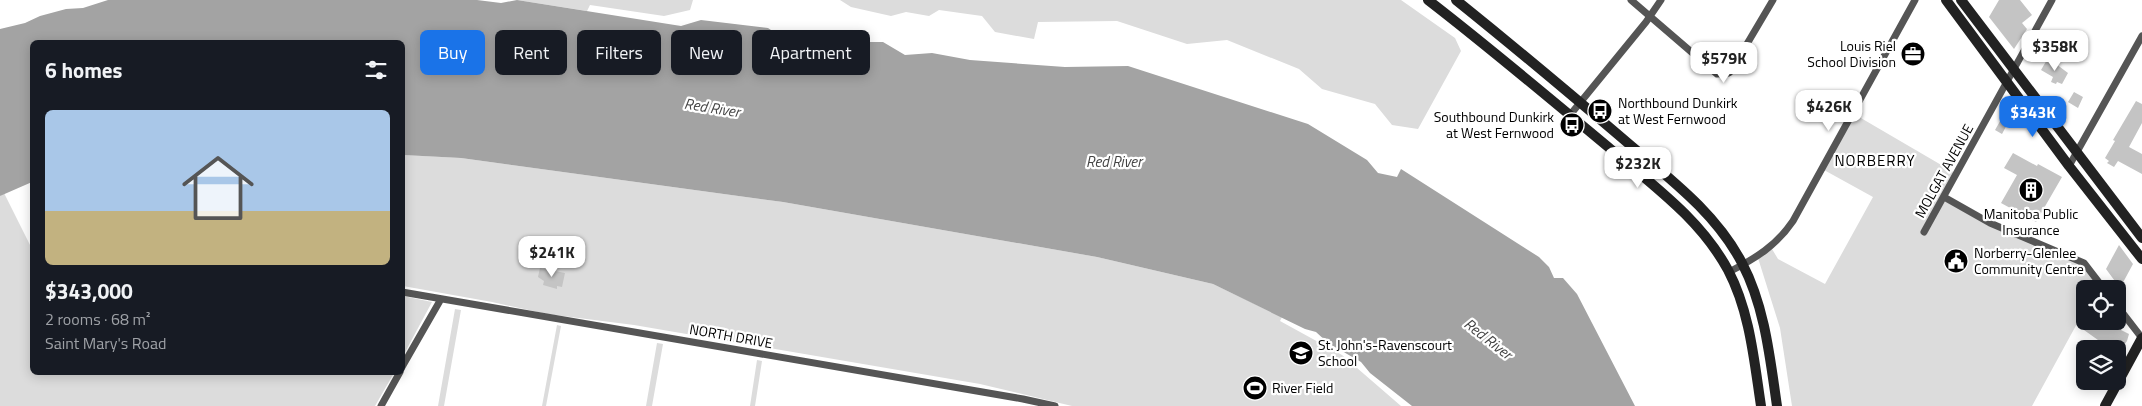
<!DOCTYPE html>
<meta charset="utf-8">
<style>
:root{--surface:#171b24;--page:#20242c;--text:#f1f3f6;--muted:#9ea1a6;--accent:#1a73e8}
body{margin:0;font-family:"Titillium Web",sans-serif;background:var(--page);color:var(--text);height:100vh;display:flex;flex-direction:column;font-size:19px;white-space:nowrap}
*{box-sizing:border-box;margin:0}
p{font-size:16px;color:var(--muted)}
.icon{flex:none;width:28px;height:28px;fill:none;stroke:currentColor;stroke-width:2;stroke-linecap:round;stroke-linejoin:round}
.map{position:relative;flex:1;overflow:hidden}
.drawer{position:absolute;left:30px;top:40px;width:375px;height:335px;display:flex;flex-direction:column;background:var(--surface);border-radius:8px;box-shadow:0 2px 12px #0003}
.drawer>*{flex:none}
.hud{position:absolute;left:420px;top:30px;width:475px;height:45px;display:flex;gap:10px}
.buttons{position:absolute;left:2076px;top:280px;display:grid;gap:10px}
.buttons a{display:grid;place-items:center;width:50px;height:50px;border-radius:8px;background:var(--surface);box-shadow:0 2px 12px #0003;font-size:25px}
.price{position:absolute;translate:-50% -42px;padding:0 11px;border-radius:10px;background:#fff;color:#222;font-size:16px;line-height:32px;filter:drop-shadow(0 1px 2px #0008)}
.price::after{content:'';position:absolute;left:50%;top:30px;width:15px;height:11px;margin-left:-8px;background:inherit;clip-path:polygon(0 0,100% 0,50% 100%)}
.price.on{background:var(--accent);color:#fff}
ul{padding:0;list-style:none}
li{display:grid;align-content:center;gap:10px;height:265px;padding:0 15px}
li span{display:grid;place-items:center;height:155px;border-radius:8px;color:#555}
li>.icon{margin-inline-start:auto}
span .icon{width:90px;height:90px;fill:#fffc;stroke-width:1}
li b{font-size:21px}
h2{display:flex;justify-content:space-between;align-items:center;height:60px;padding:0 15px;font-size:21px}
.chip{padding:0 18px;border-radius:8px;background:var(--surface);box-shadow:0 2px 12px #0003;font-size:18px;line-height:45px}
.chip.on{background:var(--accent);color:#fff}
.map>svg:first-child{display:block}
.green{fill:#dcdcdc}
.water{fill:#a3a3a3}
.building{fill:#c4c4c4}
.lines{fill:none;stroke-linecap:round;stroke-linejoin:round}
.street{stroke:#555;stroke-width:7}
.secondary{stroke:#222;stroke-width:10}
.labels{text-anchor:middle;stroke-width:4.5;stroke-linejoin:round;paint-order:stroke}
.poi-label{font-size:14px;fill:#000;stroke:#fff;text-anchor:start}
.street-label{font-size:14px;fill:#000;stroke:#fff}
.water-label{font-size:15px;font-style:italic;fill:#444;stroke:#fff}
.neighbourhood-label{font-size:15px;letter-spacing:1px;fill:#000;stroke:#fff}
</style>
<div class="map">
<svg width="2142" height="406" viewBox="0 0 2142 406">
<rect width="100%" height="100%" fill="#fff"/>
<path class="green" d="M517,0H693L690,10L664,16L590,5L587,11Z
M840,0H1401L1455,38L1461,51L1418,129L1392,125L1375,104L1322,89L1299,69L1227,40L1187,44L1117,21L1038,22L1034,39L995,32L982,16L939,10L929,16L906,12L891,16L851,7Z
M1854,114L1955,173L1942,197L2082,264L2098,286L2096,289H2085V309L2032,406H1792L1780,328L1758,258L1772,249L1778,259L1825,284L1873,197L1824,170Z
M403,155L461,158L783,202L1097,257L1213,284L1282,317L1280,321L1342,355L1401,406H1072L980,384L634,325L547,314L492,302L403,286Z
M4,193L32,249V372L394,373L375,406H0V196Z
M403,296L432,302L403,356L402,296Z
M455,309L461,310L444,406H438Z
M557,325L561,326L546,406H542Z
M657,343L663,344L652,406H646Z
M757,360L762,361L755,406H750Z"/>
<path class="water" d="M108,0H477L501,3L517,0L681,26L701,20L768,28L780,36L820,42H883L905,55L932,53L970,60L1065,67L1128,66L1308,124L1367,160L1378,173L1397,177L1401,169L1539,257L1549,267L1554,278H1563L1577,294L1635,406H1412L1370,373L1361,362L1328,343L1316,332L1305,329L1213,284L1097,257L783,202L461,158L403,155L402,42H32V182L0,196V29L25,23L40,16L66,9L83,8Z"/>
<path class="building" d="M1999,0H2020L2032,15L2022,23L2027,29L2014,49L1989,17Z
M2048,58L2068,73L2062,84L2057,82L2056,84L2051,82L2053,77L2041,70Z
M2074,92L2083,97L2078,108L2068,102Z
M2136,101L2142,104V123L2129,147L2142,154V174L2118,161L2114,167L2107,163L2109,161L2105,158L2115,141L2113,140Z
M2003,116L2010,119L2002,134L1995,130Z
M2013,153L2037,166L2038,164L2062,177L2036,222L2001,203L2017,175L2004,168Z
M2119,245L2133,264L2120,288L2106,269Z
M540,268L565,273L562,287L557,286V289L543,285L544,281L538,277Z
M2089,321H2122L2121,330L2129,334L2127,341L2121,349L2107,341L2105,345L2084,330Z"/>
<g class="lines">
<path class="street" d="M1631,0L1717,74L1729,73L1739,64L1744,49L1773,0
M1570,115L1646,22L1661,0
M2069,166L2142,36
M1944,197L1990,223L2084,263L2104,289
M1924,232L2052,0
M1729,272C1756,258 1776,246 1793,221L1915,0
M402,292L1023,399L1055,406
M2118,307L2142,338
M402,367L441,299
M381,406L400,372"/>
<path class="secondary" d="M1428,0C1489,47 1548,97 1607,146C1651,184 1700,218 1728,270C1750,312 1754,360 1761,406
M1456,0C1512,45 1567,91 1622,138C1666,176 1715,211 1742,263C1765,307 1770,358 1777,406
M1946,0L2069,166L2142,259
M1961,0L2142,238
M2105,406L2142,338"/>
</g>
<defs>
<symbol id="office-disc" viewBox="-11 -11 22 22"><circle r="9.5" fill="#000" stroke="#fff"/><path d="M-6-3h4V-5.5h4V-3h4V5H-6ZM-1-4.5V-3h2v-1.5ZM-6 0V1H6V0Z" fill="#fff"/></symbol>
<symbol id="bus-disc" viewBox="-11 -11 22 22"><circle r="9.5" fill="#000" stroke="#fff"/><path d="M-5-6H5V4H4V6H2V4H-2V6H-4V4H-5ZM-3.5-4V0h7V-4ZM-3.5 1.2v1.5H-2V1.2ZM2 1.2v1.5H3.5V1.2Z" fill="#fff"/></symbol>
<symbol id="building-disc" viewBox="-11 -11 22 22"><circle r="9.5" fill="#000" stroke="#fff"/><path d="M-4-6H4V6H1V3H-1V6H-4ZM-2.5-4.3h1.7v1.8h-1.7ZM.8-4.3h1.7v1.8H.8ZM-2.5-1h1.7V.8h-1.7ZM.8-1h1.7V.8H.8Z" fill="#fff"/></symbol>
<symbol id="civic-disc" viewBox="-11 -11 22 22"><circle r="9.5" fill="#000" stroke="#fff"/><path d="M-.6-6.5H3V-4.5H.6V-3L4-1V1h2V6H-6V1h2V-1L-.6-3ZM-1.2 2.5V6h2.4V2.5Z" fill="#fff"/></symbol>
<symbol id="school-disc" viewBox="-11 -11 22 22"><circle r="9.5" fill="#000" stroke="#fff"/><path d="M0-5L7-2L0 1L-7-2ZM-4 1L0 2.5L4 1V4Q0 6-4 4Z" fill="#fff"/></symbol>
<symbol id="stadium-disc" viewBox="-11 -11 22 22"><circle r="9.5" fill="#000" stroke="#fff"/><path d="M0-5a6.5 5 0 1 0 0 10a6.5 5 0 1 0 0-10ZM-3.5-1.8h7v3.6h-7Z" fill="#fff"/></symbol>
</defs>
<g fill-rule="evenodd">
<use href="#office-disc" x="1899" y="40" width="28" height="28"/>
<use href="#bus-disc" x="1586" y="97" width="28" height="28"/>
<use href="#bus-disc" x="1558" y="111" width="28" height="28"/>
<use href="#building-disc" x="2017" y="176" width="28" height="28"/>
<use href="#civic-disc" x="1942" y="247" width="28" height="28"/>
<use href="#school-disc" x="1287" y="339" width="28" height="28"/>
<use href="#stadium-disc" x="1241" y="374" width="28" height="28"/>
</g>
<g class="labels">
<g class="poi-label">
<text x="1896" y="51" text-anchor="end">Louis Riel<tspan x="1896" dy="16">School Division</tspan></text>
<text x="1618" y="108">Northbound Dunkirk<tspan x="1618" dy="16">at West Fernwood</tspan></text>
<text x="1554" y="122" text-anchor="end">Southbound Dunkirk<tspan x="1554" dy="16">at West Fernwood</tspan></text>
<text x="2031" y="219" text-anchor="middle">Manitoba Public<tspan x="2031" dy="16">Insurance</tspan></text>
<text x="1974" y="258">Norberry-Glenlee<tspan x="1974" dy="16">Community Centre</tspan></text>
<text x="1318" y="350">St. John's-Ravenscourt<tspan x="1318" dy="16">School</tspan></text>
<text x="1272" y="393">River Field</text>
</g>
<g class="street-label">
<text transform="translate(1944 171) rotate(-61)" y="5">MOLGAT AVENUE</text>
<text transform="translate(731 336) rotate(10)" y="5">NORTH DRIVE</text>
</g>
<g class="water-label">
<text transform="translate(712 108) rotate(9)" y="5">Red River</text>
<text x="1114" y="167">Red River</text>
<text transform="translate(1488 339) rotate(38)" y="5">Red River</text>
</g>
<g class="neighbourhood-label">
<text x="1875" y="166">NORBERRY</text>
</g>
</g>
</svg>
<div class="buttons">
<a><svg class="icon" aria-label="locate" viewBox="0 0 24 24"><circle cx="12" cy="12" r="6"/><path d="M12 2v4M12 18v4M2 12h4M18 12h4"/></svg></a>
<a><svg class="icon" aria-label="layers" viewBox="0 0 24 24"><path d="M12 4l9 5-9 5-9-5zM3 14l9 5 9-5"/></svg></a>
</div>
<b class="price" style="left:2055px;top:72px">$358K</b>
<b class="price" style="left:1724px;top:84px">$579K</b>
<b class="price" style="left:1829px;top:132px">$426K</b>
<b class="price on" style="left:2033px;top:138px">$343K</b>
<b class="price" style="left:1638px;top:189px">$232K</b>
<b class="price" style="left:552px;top:278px">$241K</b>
<div class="hud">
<a class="chip on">Buy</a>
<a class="chip">Rent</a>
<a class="chip">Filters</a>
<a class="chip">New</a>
<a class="chip">Apartment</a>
</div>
<section class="drawer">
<h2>6 homes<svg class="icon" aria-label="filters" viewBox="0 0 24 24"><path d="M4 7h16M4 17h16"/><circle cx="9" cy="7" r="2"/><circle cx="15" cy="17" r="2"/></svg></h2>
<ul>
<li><span style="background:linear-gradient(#a9c7e8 65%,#c2b280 0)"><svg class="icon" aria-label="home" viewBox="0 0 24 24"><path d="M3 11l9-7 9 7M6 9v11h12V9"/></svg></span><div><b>$343,000</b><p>2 rooms · 68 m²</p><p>Saint Mary's Road</p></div></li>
</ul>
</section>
</div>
